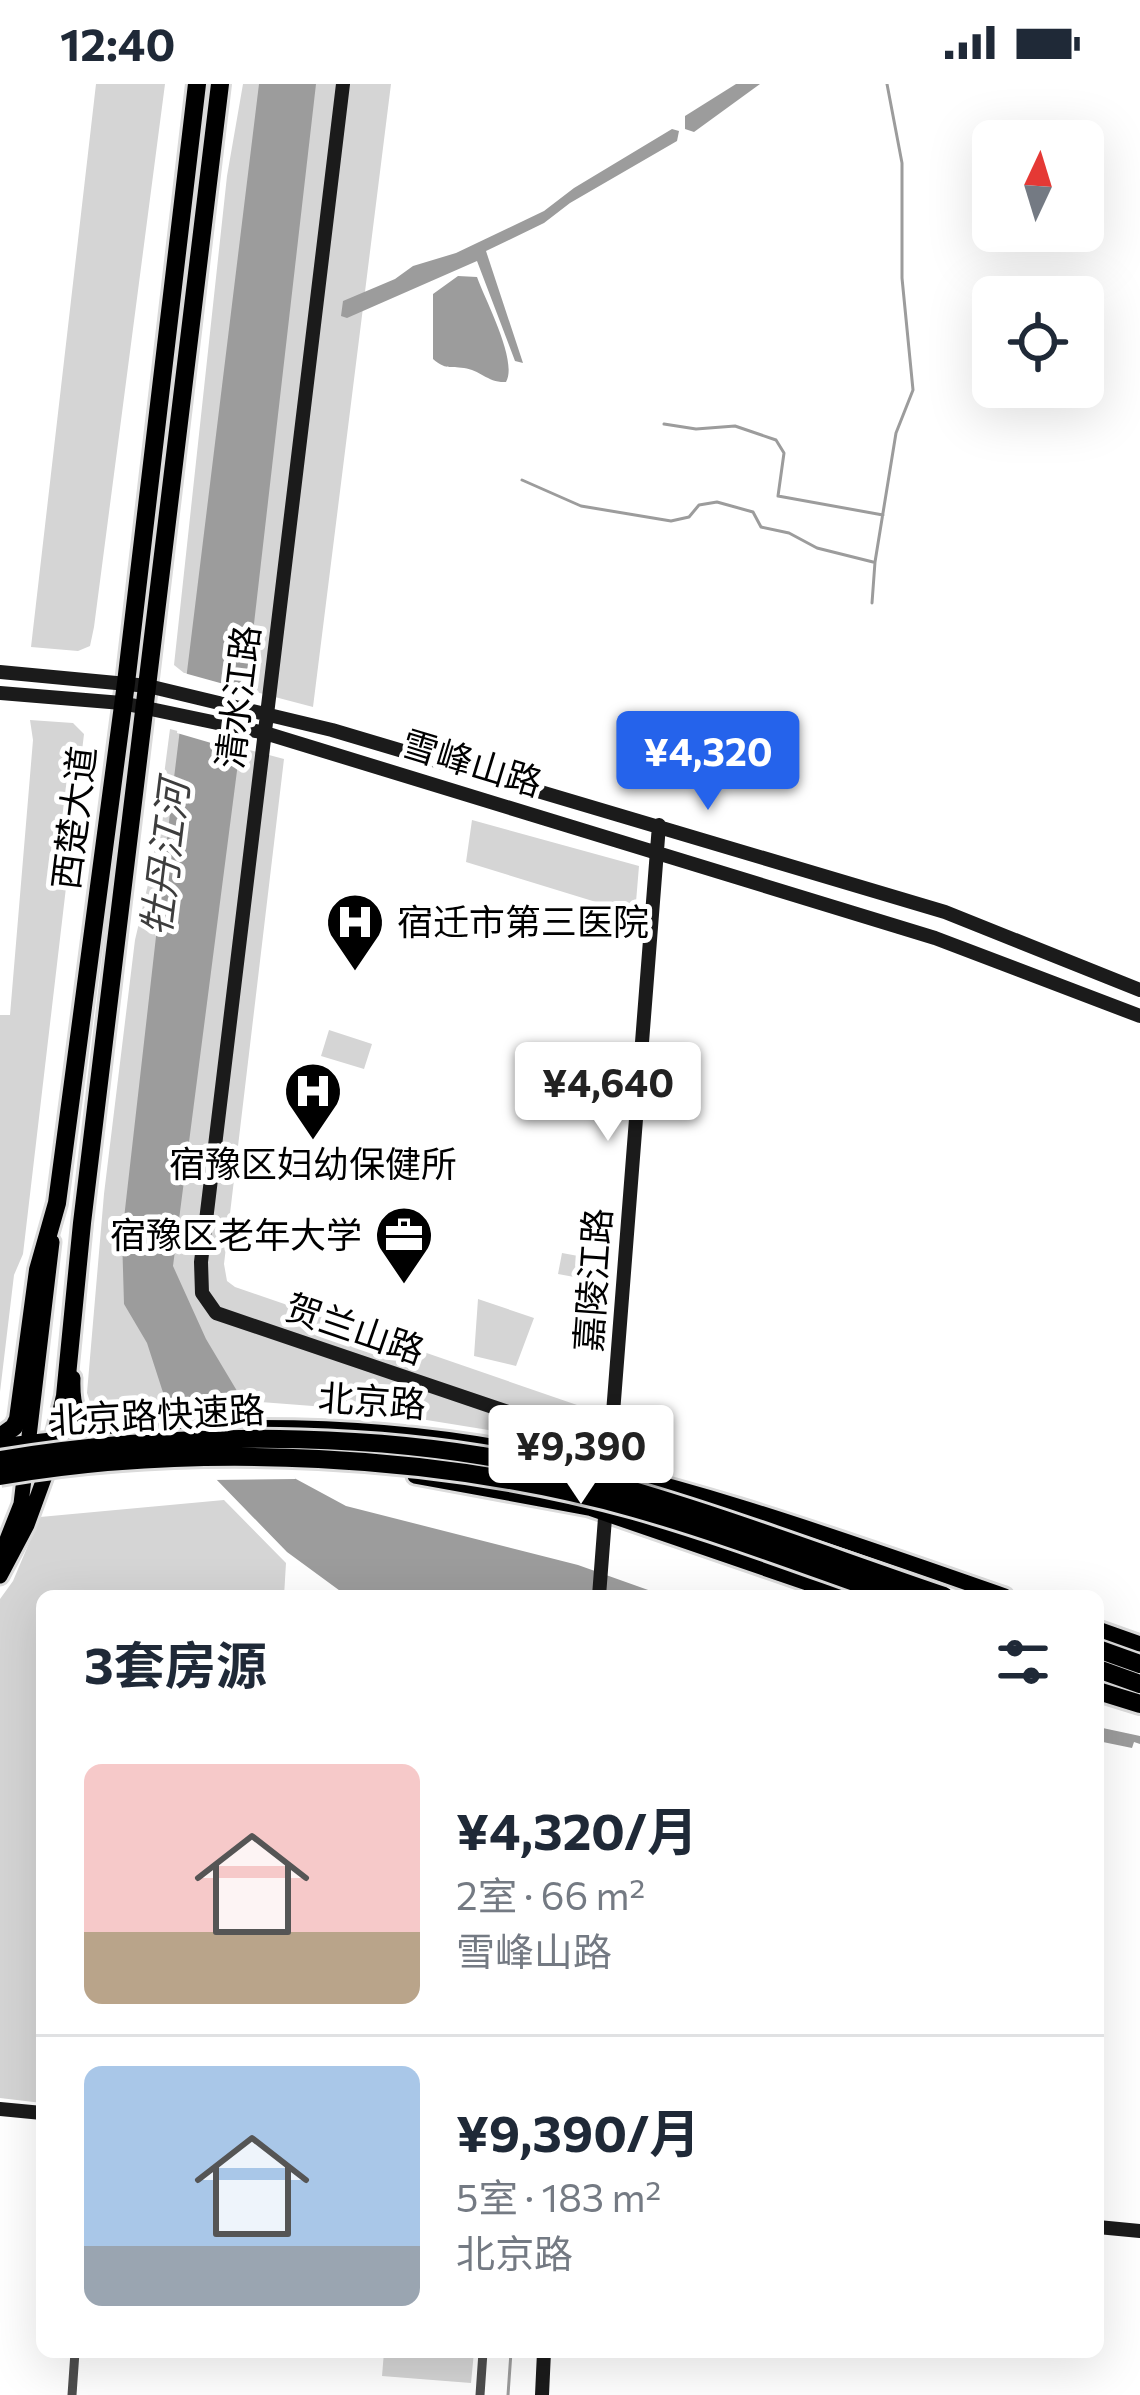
<!DOCTYPE html>
<html lang="zh">
<meta charset="utf-8">
<style>
:root{--surface:#fff;--page:#f2f2f3;--text:#1f2937;--muted:#747a83;--line:#e0e1e3;--accent:#2563eb}
body{margin:0;font-family:Commissioner,"Noto Sans SC",sans-serif;background:var(--page);color:var(--text);height:100vh;display:flex;flex-direction:column;font-size:45px;white-space:nowrap}
*{box-sizing:border-box;margin:0}
p{font-size:39px;color:var(--muted)}
.icon{flex:none;width:66px;height:66px;fill:none;stroke:currentColor;stroke-width:2;stroke-linecap:round;stroke-linejoin:round}
.map{position:relative;flex:1;overflow:hidden}
.sheet{position:absolute;left:36px;top:1506px;width:1068px;height:768px;display:flex;flex-direction:column;background:var(--surface);border-radius:18px;box-shadow:0 12px 48px #0002}
.sheet>*{flex:none}
.needle{width:78px;rotate:4deg}
.buttons{position:absolute;left:972px;top:36px;display:grid;gap:24px}
.buttons a{display:grid;place-items:center;width:132px;height:132px;border-radius:18px;background:var(--surface);box-shadow:0 12px 48px #0002;font-size:60px}
.price{position:absolute;translate:-50% -102px;padding:0 27px;border-radius:12px;background:#fff;color:#222;font-size:39px;line-height:78px;filter:drop-shadow(0 3px 6px #0008)}
.price::after{content:'';position:absolute;left:50%;top:72px;width:36px;height:27px;margin-left:-18px;background:inherit;clip-path:polygon(0 0,100% 0,50% 100%)}
.price.active{background:var(--accent);color:#fff}
ul{padding:0;list-style:none}
li{display:flex;align-items:center;gap:36px;height:300px;padding:0 48px}
li+li{border-top:3px solid var(--line)}
li span{display:grid;place-items:center;flex:none;width:336px;height:240px;border-radius:18px;color:#555}
li>.icon{margin-inline-start:auto}
span .icon{width:144px;height:144px;fill:#fffc;stroke-width:1}
li b{font-size:51px}
h2{display:flex;justify-content:space-between;align-items:center;height:144px;padding:0 48px;font-size:51px}
.status{display:flex;justify-content:space-between;align-items:center;height:84px;padding:0 60px;background:var(--surface);direction:ltr}
.status svg{height:33px;fill:currentColor}
.map>svg:first-child{display:block}
.green{fill:#d5d5d5}
.water{fill:#9c9c9c}
.pier{fill:#fff}
.lines{fill:none;stroke-linecap:round;stroke-linejoin:round}
.stream{stroke:#9c9c9c;stroke-width:3}
.primary-casing{stroke:#dbdbdb;stroke-width:21}
.highway-casing{stroke:#dbdbdb;stroke-width:24}
.street{stroke:#4e4e4e;stroke-width:9}
.secondary{stroke:#1b1b1b;stroke-width:14}
.primary{stroke:#000;stroke-width:15}
.highway{stroke:#000;stroke-width:18}
.highway-bridge-casing{stroke:#dbdbdb;stroke-width:24;stroke-linecap:butt}
.highway-bridge{stroke:#000;stroke-width:18}
.labels{text-anchor:middle;stroke-width:10;stroke-linejoin:round;paint-order:stroke}
.street-label{font-size:36px;fill:#000;stroke:#fff}
.poi-label{font-size:36px;fill:#000;stroke:#fff;text-anchor:start}
.water-label{font-size:39px;font-style:italic;fill:#3d3d3d;stroke:#fff}
</style>
<div class="status"><b>12:40</b><svg viewBox="0 0 49 12"><path d="M0 12V9h3v3zM5 12V6h3v6zM10 12V3h3v9zM15 12V0h3v12zM26 1h20v11H26zM47 4h2v5h-2z"/></svg></div>
<div class="map">
<svg width="1140" height="2311" viewBox="0 0 1140 2311">
<rect width="100%" height="100%" fill="#fff"/>
<path class="green" d="M96,0H165L94,543L90,562L78,567L31,563Z
M243,0H391L313,623L184,589L174,581L227,92Z
M30,636L73,639L84,650L23,1170L14,1191L0,1308V931H10L33,656Z
M170,645L284,675L224,1180L227,1197L235,1203L609,1332L607,1353L587,1362L365,1326L249,1317L99,1325L91,1321L87,1309L104,1110L135,856L152,783Z
M472,736L639,782L635,830L466,778Z
M329,946L372,960L364,985L321,972Z
M562,1169L589,1174L585,1195L558,1190Z
M478,1215L534,1234L516,1282L474,1272Z
M224,1416L286,1479L284,1512H42V2019L0,2014V1515L13,1497L40,1433Z
M384,2268H474L471,2299L382,2292Z"/>
<path class="water" d="M259,0H316L238,679L173,1182L206,1255L271,1364L296,1395L346,1422L578,1481L665,1512H347L287,1468L214,1393L169,1327L147,1259L124,1220L122,1152L174,694Z
M736,0H760L694,48L685,45V32Z
M672,45L679,47L677,57L570,119L544,139L486,167L523,279L515,277L477,177L347,234L341,232L343,217L395,195L413,182L456,169L544,127L574,104Z
M458,192L477,193C486,218 518,277 506,298C488,299 480,286 464,284C449,282 446,286 433,275V210Z
M1098,1643L1140,1652V1660L1134,1658L1132,1664L1098,1657Z"/>
<path class="pier" d="M184,589L249,607L242,668L177,649Z
M253,1320L296,1395L210,1396L164,1322Z"/>
<g class="lines">
<path class="stream" d="M664,340L696,345L735,342L776,356L784,369L778,412L883,431
M522,396L581,422L671,437L689,433L699,421L717,418L753,428L761,443L789,449L817,464L873,478
M872,519L875,478L896,349L913,306L902,194V79L887,0
M508,2311L511,2268"/>
<defs>
<path id="primary" d="M73,1294C72,1323 76,1341 107,1344
M0,1362C168,1340 340,1334 508,1365C679,1396 841,1455 1005,1512
M415,1392L589,1424L845,1512
M0,1473L21,1420L52,1158
M0,1492L27,1441L46,1389
M1098,1545L1140,1560"/>
<path id="highway" d="M0,1353L14,1343L18,1335L38,1186L57,1119L126,599L197,0
M48,1382L65,1312L82,1139L220,0
M1098,1565L1140,1580
M1098,1585L1140,1600
M1098,1607L1140,1620"/>
</defs>
<use href="#primary" class="primary-casing"/>
<use href="#highway" class="highway-casing"/>
<path class="street" d="M72,2311L75,2268
M480,2311L483,2268"/>
<path class="secondary" d="M343,0L201,1178L202,1209L216,1229L611,1363
M0,588L148,602L332,646L945,828L1140,906
M0,609L122,619L265,649L935,854L1140,932
M608,1393L659,741
M599,1512L606,1421
M0,2025L42,2029
M1098,2143L1140,2147
M542,2311L544,2268"/>
<use href="#primary" class="primary"/>
<use href="#highway" class="highway"/>
<defs>
<path id="highway-bridge" d="M0,1376C190,1345 411,1345 598,1397C715,1429 829,1473 944,1512
M0,1392C198,1358 440,1370 634,1424C722,1449 808,1482 894,1512"/>
</defs>
<use href="#highway-bridge" class="highway-bridge-casing"/>
<use href="#highway-bridge" class="highway-bridge"/>
</g>
<defs>
<symbol id="hospital-pin" viewBox="-11 -11 22 30"><path d="M0 17L-7.5 6A9.5 9.5 0 1 1 7.5 6Z" fill="#000" stroke="#fff"/><path d="M-5-5h3v3.5h4V-5h3V5h-3V1.5h-4V5h-3Z" fill="#fff"/></symbol>
<symbol id="office-pin" viewBox="-11 -11 22 30"><path d="M0 17L-7.5 6A9.5 9.5 0 1 1 7.5 6Z" fill="#000" stroke="#fff"/><path d="M-6-3h4V-5.5h4V-3h4V5H-6ZM-1-4.5V-3h2v-1.5ZM-6 0V1H6V0Z" fill="#fff"/></symbol>
</defs>
<g fill-rule="evenodd">
<use href="#hospital-pin" x="322" y="805" width="66" height="90"/>
<use href="#hospital-pin" x="280" y="974" width="66" height="90"/>
<use href="#office-pin" x="371" y="1118" width="66" height="90"/>
</g>
<g class="labels">
<g class="street-label">
<text transform="translate(238 613) rotate(-83)" y="13">清水江路</text>
<text transform="translate(472 679) rotate(17)" y="13">雪峰山路</text>
<text transform="translate(74 734) rotate(-83)" y="13">西楚大道</text>
<text transform="translate(593 1196) rotate(-86)" y="13">嘉陵江路</text>
<text transform="translate(355 1245) rotate(19)" y="13">贺兰山路</text>
<text transform="translate(372 1317) rotate(4)" y="13">北京路</text>
<text transform="translate(157 1331) rotate(-3)" y="13">北京路快速路</text>
</g>
<g class="poi-label">
<text x="397" y="851">宿迁市第三医院</text>
<text x="313" y="1093" text-anchor="middle">宿豫区妇幼保健所</text>
<text x="362" y="1164" text-anchor="end">宿豫区老年大学</text>
</g>
<g class="water-label">
<text transform="translate(165 774) rotate(-83)" y="14">牡丹江河</text>
</g>
</g>
</svg>
<div class="buttons">
<a><svg class="needle" viewBox="-14 -14 28 28"><path d="M0-13l5 13h-10z" fill="#e53935"/><path d="M0 13l5-13h-10z" fill="#747a83"/></svg></a>
<a><svg class="icon" aria-label="locate" viewBox="0 0 24 24"><circle cx="12" cy="12" r="6"/><path d="M12 2v4M12 18v4M2 12h4M18 12h4"/></svg></a>
</div>
<b class="price active" style="left:708px;top:729px">¥4,320</b>
<b class="price" style="left:608px;top:1060px">¥4,640</b>
<b class="price" style="left:581px;top:1423px">¥9,390</b>
<section class="sheet">
<h2>3套房源<svg class="icon" aria-label="filters" viewBox="0 0 24 24"><path d="M4 7h16M4 17h16"/><circle cx="9" cy="7" r="2"/><circle cx="15" cy="17" r="2"/></svg></h2>
<ul>
<li><span style="background:linear-gradient(#f6c9c9 70%,#b9a48a 0)"><svg class="icon" aria-label="home" viewBox="0 0 24 24"><path d="M3 11l9-7 9 7M6 9v11h12V9"/></svg></span><div><b>¥4,320/月</b><p>2室 · 66 m²</p><p>雪峰山路</p></div></li>
<li><span style="background:linear-gradient(#a9c7e8 75%,#9aa5b1 0)"><svg class="icon" aria-label="home" viewBox="0 0 24 24"><path d="M3 11l9-7 9 7M6 9v11h12V9"/></svg></span><div><b>¥9,390/月</b><p>5室 · 183 m²</p><p>北京路</p></div></li>
</ul>
</section>
</div>
